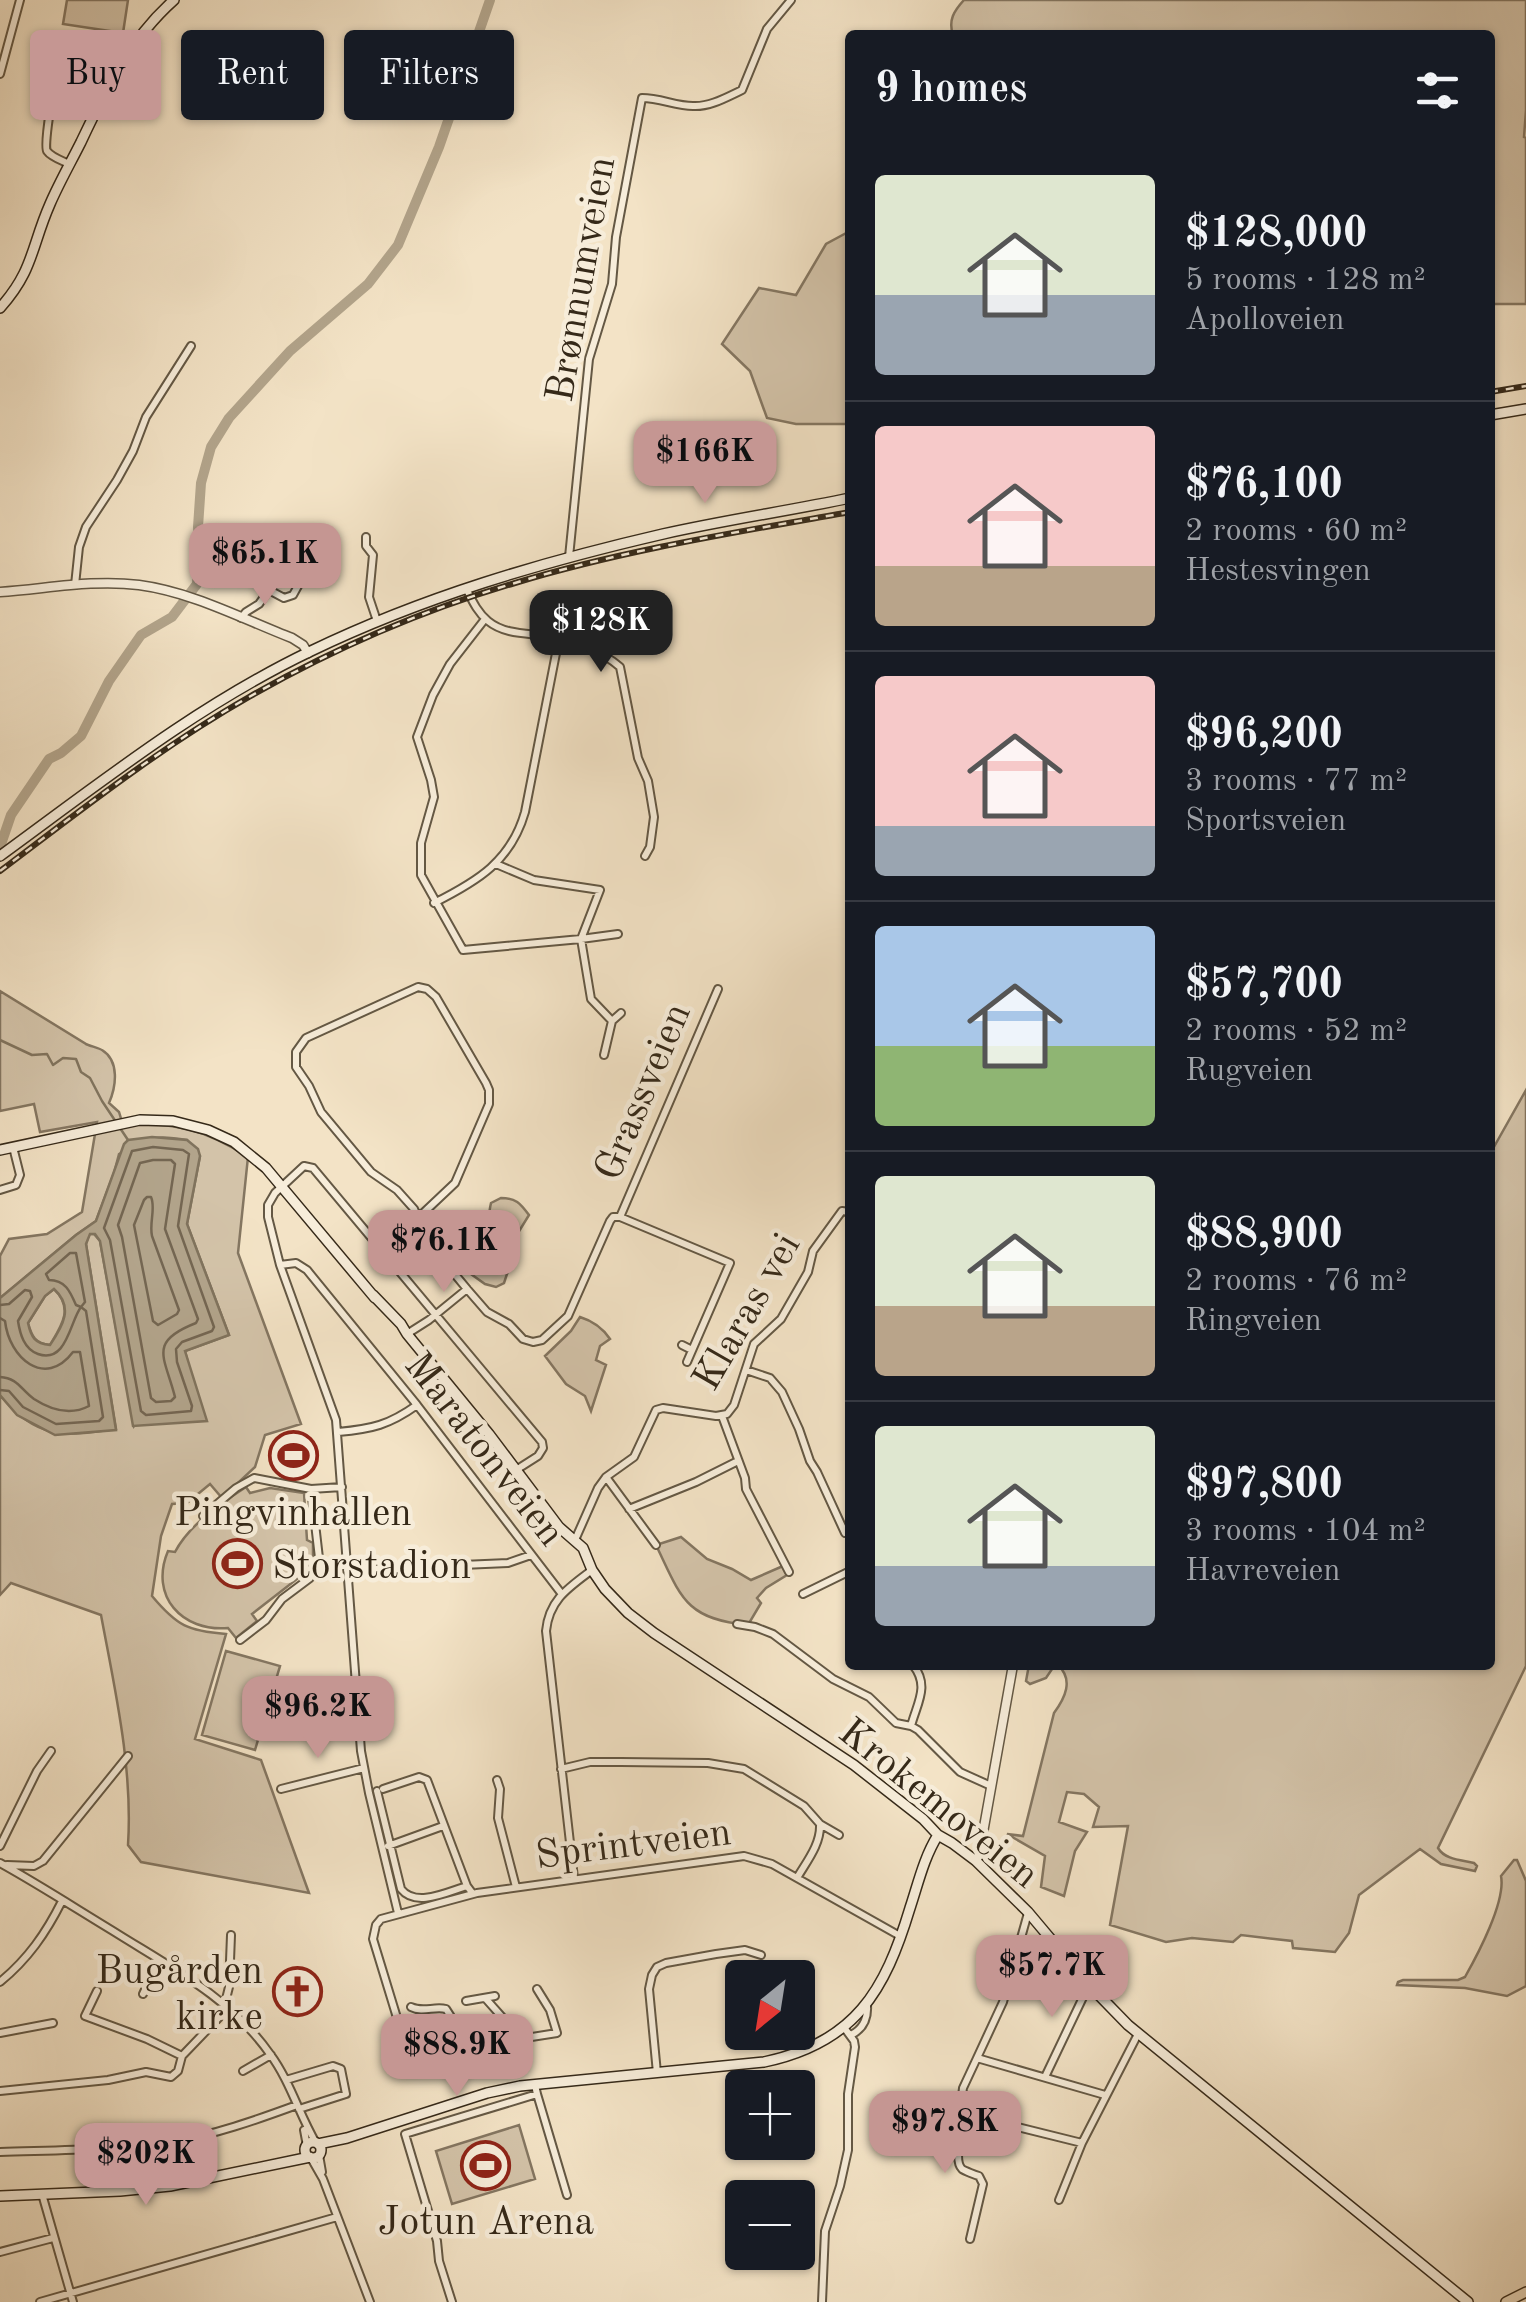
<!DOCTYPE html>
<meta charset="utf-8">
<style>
:root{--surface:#171b24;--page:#20242c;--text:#f1f3f6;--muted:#9ea1a6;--line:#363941;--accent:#c59692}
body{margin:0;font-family:"Old Standard TT",serif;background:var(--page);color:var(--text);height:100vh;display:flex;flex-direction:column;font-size:38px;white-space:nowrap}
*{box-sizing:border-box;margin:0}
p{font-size:32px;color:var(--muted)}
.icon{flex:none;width:55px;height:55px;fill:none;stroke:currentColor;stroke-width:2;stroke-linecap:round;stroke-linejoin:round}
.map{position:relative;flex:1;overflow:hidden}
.details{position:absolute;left:845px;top:30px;width:650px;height:1640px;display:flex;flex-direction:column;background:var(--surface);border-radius:10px;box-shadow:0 2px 8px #0004}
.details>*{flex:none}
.hud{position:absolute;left:30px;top:30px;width:665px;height:90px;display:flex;gap:20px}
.needle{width:65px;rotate:210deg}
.fabs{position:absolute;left:725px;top:1960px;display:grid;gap:20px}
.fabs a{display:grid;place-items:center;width:90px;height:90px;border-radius:10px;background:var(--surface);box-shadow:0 2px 8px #0004;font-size:50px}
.price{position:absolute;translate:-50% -85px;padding:0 22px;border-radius:20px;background:var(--accent);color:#111;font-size:32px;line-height:65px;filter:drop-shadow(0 2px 5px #0008)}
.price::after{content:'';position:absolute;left:50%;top:60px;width:30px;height:22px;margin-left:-15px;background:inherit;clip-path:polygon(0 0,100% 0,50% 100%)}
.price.active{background:#222;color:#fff}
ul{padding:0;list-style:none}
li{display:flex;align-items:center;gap:30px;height:250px;padding:0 30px}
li+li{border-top:2px solid var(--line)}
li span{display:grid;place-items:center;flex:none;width:280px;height:200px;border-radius:10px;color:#555}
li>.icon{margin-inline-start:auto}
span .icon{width:120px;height:120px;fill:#fffc;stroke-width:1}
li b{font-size:42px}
h2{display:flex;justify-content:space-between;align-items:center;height:120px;padding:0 30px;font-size:42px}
.pill{padding:0 35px;border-radius:10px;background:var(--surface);box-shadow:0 2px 8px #0004;font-size:35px;line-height:90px}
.pill.active{background:var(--accent);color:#111}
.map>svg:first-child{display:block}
.green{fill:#d3c3a9;stroke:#847661;stroke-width:2.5}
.water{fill:#b2a48b;stroke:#80735d;stroke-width:2.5;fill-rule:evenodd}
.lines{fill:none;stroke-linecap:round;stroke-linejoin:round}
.shore{stroke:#746652;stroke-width:2.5}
.stream{stroke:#80735d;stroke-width:2.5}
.river{stroke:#b2a48b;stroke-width:10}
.minor-casing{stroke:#645844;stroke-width:10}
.tertiary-casing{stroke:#645844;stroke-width:11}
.secondary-casing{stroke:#352919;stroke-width:12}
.primary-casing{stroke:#352919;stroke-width:12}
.minor{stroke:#f7edda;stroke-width:6}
.tertiary{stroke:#f7edda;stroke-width:8}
.secondary{stroke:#f7edda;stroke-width:9}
.primary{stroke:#f3e3c6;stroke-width:9}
.rail-casing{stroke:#352919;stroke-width:6}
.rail{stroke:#f7edda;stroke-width:2.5;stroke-dasharray:8;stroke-linecap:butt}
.labels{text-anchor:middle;stroke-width:9;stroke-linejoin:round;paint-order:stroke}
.street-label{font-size:40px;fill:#352919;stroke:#f7edda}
.poi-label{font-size:40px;fill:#352919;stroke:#f7edda}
</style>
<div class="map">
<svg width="1526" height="2302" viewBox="0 0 1526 2302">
<rect width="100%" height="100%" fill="#f3e3c6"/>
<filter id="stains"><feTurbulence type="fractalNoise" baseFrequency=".002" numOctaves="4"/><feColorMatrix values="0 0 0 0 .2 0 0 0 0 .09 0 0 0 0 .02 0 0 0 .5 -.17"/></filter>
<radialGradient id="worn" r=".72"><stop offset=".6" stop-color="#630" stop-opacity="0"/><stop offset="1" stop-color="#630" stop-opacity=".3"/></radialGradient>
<path class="green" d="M67,0H128L123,33L63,24Z
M964,0H1526V110L1524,137L1526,138V304H1490V35H953C948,20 954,11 964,0Z
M850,231V424H796L767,418L750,371L722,344L759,288L796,295L826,244Z
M0,991L86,1044C87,1045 102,1049 102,1050C120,1061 116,1087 109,1103L119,1112L123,1125C173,1121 206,1130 248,1157L238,1253L301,1424L265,1435L255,1467L222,1498L210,1484L187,1503L172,1504L161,1536L152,1596C177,1626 188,1631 226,1634L195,1739L261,1760L309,1893L141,1862L128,1845C133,1768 115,1690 101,1615L11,1583L0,1595V1395C37,1439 62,1437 116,1429L86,1244L89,1234H94L100,1241L134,1426L187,1359L185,1351L229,1335L187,1224L200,1156L187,1140C152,1134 150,1138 119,1154L114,1173L96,1221L76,1235L0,1298V1256L9,1239L47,1234L82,1212L97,1122L40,1132L34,1104L0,1111Z
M1526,1090V1666L1438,1848C1445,1860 1462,1860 1474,1863L1477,1866L1475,1871L1441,1864L1420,1849L1359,1895L1349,1933L1335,1952L1293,1948L1292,1941L1241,1935L1233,1942L1192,1938L1166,1942L1110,1925L1128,1826L1093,1827L1099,1807L1084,1794L1067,1792L1059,1822L1087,1832L1075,1851L1064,1896L1041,1887L1045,1856L1007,1834L1023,1836L1054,1713C1065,1698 1074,1680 1058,1665L1054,1666L1046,1678L1030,1684L1026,1681L1029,1665H1490V1154Z
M501,1198C516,1198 520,1203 529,1215L518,1233L513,1237L509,1268L504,1283L496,1287L485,1284L454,1262L455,1256C466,1252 481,1239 486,1228C489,1220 489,1211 491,1203Z
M54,1289C74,1308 62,1325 50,1345C35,1343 32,1337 28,1323L45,1296Z
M580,1317C593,1321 602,1327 610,1339L600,1346L596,1360L606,1365L591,1411L585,1396L566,1384L545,1356L571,1331Z
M246,1487L250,1493L270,1488L304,1493L307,1540L313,1543V1559L306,1572L252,1614L257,1621L236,1638L228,1628C182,1632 149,1596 168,1551L175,1552C189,1525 220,1504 246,1487Z
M681,1537L707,1559L732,1569L751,1580L783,1566L787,1575L766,1588L757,1598L761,1603L748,1625C685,1619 681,1597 656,1545Z
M226,1651L280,1666L255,1750L202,1735Z
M1514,1860H1517L1526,1881V1986L1507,1996L1465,1988L1397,1985L1398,1982L1403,1980H1458L1465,1977C1478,1954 1506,1901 1501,1876Z
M519,2125L535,2179L452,2204L436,2151Z"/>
<path class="water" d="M152,1137L187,1140L198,1149L200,1156L187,1224L229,1335L185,1351L207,1421L133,1426L100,1241L95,1234H90L86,1244L116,1430L55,1435L17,1415L0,1395V1298L76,1235L96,1221L124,1144L128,1140ZM54,1289C74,1307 63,1326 50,1345C35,1344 31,1337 28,1323L45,1296Z"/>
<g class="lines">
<path class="shore" d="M153,1147L183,1150L189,1154L178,1226L214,1327L212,1331L182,1342L176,1349L177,1362L192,1406L191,1411L146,1415L141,1411L110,1240L104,1228L132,1151Z
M153,1160H171L175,1164L165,1229L198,1319L196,1323C147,1342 165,1357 175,1397L171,1401L156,1402L151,1398L122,1237L118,1225L140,1163Z
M147,1197H151C156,1208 149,1223 152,1236L179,1310L177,1314L158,1325L153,1321L134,1225L144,1200Z
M0,1305L9,1304L25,1290L30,1291L32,1297L18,1321C20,1334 24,1349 38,1354C67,1364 70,1321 81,1307L76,1305C70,1291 65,1280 49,1280L46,1274L70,1253H76L85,1302L81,1307L86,1311L103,1417L99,1421L56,1424L23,1407L9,1391L0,1390
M0,1318L5,1321C9,1358 45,1389 73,1352H80L89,1406C70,1416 51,1410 34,1399C21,1390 18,1378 0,1377"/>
<path class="stream" d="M0,1040L32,1055L47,1054L53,1065L63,1058L76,1059L81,1072L90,1078L102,1101L116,1122
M120,1128L128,1140"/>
<path class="river" d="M0,847L11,815L49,759L61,753L81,736L109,681L141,635L172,617L197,584L199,543L198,527L201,483L211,447L229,418L290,351L368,284L398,245L439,147L490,0"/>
<defs>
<path id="minor" d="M59,68C55,76 43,146 47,151C51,157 63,161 69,164
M0,74L20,0
M366,537V546L373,555L369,597L377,621
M569,557L589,359L612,284L616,237L642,98C660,98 676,106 693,106C710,107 727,97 742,90L767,29L791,0
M75,585L79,547L86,527L117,480L133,451L146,417L191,346
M466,588C472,600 477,612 488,621C505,635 528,633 548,636C572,640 602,651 620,667L638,758L648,781L654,817L650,847L645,856
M241,618L246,612L259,604L269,590L284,598L293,595L321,544
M485,619L450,664L433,695L417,737L431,780L434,797L421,843V875L463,950L581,939L600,890L534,880L496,864
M434,903C478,881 511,861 525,812L559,638
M612,1021L591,999L581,939L618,934
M604,1055L612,1021L621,1013
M0,1190L16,1185L20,1175L13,1147
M620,1217L718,989
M418,1218L455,1183L489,1104V1090L486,1083L436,997L427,989L418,987L306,1038L296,1052V1067L309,1086L321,1112L371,1172L397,1190L414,1209L418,1218L419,1231L467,1289
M280,1265L296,1263L307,1270L417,1405L561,1593
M407,1334L429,1320L467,1289L487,1312L509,1324L523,1339L533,1342L542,1340L568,1316L610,1221L613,1217H620L730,1263L687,1362
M682,1345L692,1350
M746,1370L770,1378L782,1392L799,1429L810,1461L817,1472L845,1533
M722,1416L745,1478L746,1489L789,1572
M338,1432C372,1429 389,1425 417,1405
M606,1477L656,1545
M629,1509L696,1482L738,1461
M203,1516L236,1488L254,1478L311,1489L342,1487
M575,1540L598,1488L606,1477L634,1457L656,1410L663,1408L716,1416L727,1414L734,1405L754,1344L781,1319L808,1272L813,1251L842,1211L850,1212
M347,1570L508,1563L531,1555
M803,1594L850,1571
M737,1624L755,1627L773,1634L833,1679L869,1697L896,1723L911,1726L918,1730L960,1772L991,1786
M240,1640L266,1620L282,1599L310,1578L318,1568L319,1558L311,1489
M911,1726C917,1703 930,1686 913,1665
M561,1769L590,1762H621L708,1763L744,1769L804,1806L820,1824C821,1844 807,1861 797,1878
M497,1780L500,1789L498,1818L516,1887
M281,1789L364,1768
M383,1789L419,1777L427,1780L467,1886L473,1894
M377,1791L401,1889C416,1908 447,1892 467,1886
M820,1824L839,1835
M0,1846L37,1771L51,1751
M388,1846L443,1826
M0,1863C38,1884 75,1908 113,1931C170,1967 230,1997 270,2054C290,2081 299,2114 316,2143
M7,1865L34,1866L43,1861L128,1756
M574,1878L546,1631C549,1600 568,1588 592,1570
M398,1913L369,1793L361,1751L336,1420L280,1265L268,1217V1205L275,1193L304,1166L313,1168L542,1442L543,1448L538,1456L516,1470
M0,1982C28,1959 46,1933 62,1901
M537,1989L550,2010L557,2033L488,2044L427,2060L416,2059L408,2052L405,2044L373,1939L376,1925L381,1919L477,1893L744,1856L772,1864L900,1936
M97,1991L85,2016L147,2039L182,2056
M143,1994L159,1960
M486,1999L510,2026L515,2040
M466,2001L495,1996
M225,2003L229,1987L231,1935
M411,2007C423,2013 434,2006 446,2009L464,2037L468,2049
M0,2033L53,2023
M851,2035C863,2029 868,2019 867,2005
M977,2058L1003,2002L1028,1913
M243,2071L271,2055
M657,2073L649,1989L652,1975L657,1967L666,1963L716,1954L745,1950L761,1955
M1045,2077L1086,1991L1091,1987
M286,2080L333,2066L341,2069L346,2094L299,2109
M0,2091L108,2080L146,2072L171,2077L178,2071L182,2056L229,2007
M537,2094L567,2195
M961,2104L963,2088L977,2058L1105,2095
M304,2130L307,2146
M0,2152C57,2150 114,2150 171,2142C214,2135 256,2120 297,2105
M319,2155L322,2172
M311,2158L323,2179L370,2302
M42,2194L73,2302
M1059,2200L1082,2143L1138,2034
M970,2239L983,2184L979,2176C975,2175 965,2171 962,2169C953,2160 962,2127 967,2117L993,2121L1082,2143
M0,2252L53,2238
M40,2302L337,2217
M452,2302L439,2261L437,2241L405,2134L537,2094L535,2085
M822,2302L825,2231L840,2186L848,2150V2094L855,2047L854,2041L843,2026"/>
<path id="tertiary" d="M0,592C46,589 93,579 139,585C192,592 243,619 292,638L303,645L308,653
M976,1861L979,1855L1013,1665"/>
<path id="secondary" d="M0,308C34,270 31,247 50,204C59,183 71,162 81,142C106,89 130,39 174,0
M1490,415L1526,409
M0,856C100,783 198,705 311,651C423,597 542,562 663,534C725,520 788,511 850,498
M0,1150L140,1120L173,1121L208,1130L234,1142L266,1168L375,1298
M373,1295L401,1324L407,1334L489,1434L559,1527L583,1548L592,1570L605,1589L628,1613L654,1633L854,1765L923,1819L938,1835L952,1843L976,1861L1028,1912L1091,1987L1128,2025L1468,2302
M305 2150a8 8 0 1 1 16 0a8 8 0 1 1-16 0Z
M318,2144L347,2138L487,2093L520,2086L764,2062C855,2043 885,1991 910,1908C918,1884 924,1857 938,1835
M0,2196L120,2191L170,2186L310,2157"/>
<path id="primary" d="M1506,2302L1526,2292"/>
</defs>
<use href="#minor" class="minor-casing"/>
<use href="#tertiary" class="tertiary-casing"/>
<use href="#secondary" class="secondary-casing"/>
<use href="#primary" class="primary-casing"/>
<use href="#minor" class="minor"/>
<use href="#tertiary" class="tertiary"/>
<use href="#secondary" class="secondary"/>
<use href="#primary" class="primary"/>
<defs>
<path id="rail" d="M1490,392L1526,386
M0,871C81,810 161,747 249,697C333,649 423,610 515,583C624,550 738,532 850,512"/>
</defs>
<use href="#rail" class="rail-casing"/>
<use href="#rail" class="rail"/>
</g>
<defs>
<symbol id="stadium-ring" viewBox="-11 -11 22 22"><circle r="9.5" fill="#f7edda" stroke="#8f2418" stroke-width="1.5"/><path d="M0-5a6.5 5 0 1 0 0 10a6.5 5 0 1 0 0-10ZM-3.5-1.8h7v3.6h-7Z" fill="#8f2418"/></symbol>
<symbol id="church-ring" viewBox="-11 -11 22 22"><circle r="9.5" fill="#f7edda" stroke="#8f2418" stroke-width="1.5"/><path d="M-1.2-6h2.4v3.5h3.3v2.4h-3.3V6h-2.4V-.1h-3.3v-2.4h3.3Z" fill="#8f2418"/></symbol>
</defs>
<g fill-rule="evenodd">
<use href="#stadium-ring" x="266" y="1428" width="55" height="55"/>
<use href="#stadium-ring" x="210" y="1536" width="55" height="55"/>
<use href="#church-ring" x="270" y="1964" width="55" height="55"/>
<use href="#stadium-ring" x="458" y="2138" width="55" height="55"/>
</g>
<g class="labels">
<g class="street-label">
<text transform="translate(579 279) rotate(-80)" y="14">Brønnumveien</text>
<text transform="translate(641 1091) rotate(-67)" y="14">Grassveien</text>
<text transform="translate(745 1311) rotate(-60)" y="14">Klaras vei</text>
<text transform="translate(486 1448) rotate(52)" y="14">Maratonveien</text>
<text transform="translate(940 1802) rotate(39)" y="14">Krokemoveien</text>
<text transform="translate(633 1842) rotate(-7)" y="14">Sprintveien</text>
</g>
<g class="poi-label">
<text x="293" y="1525">Pingvinhallen</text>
<text x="272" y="1578" text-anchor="start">Storstadion</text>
<text x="263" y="1983" text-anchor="end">Bugården<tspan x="263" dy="46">kirke</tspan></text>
<text x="486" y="2234">Jotun Arena</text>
</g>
</g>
<rect width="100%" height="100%" filter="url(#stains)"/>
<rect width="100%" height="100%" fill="url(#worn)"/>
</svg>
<div class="fabs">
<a><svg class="needle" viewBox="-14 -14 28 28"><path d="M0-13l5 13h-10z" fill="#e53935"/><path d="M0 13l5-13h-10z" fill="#9ea1a6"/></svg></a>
<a>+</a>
<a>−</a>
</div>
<b class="price" style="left:705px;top:506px">$166K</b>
<b class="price" style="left:265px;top:608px">$65.1K</b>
<b class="price active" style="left:601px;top:675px">$128K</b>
<b class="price" style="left:444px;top:1295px">$76.1K</b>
<b class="price" style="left:318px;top:1761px">$96.2K</b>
<b class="price" style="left:1052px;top:2020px">$57.7K</b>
<b class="price" style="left:457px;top:2099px">$88.9K</b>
<b class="price" style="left:945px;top:2176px">$97.8K</b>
<b class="price" style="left:146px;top:2208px">$202K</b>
<div class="hud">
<a class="pill active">Buy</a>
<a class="pill">Rent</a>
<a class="pill">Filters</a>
</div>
<section class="details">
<h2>9 homes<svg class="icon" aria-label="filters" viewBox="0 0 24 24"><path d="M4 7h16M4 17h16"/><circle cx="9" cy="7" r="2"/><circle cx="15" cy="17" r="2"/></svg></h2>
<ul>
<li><span style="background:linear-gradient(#dfe7d0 60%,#9aa5b1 0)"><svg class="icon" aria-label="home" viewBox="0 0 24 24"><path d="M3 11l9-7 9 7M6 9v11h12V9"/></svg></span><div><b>$128,000</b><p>5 rooms · 128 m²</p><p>Apolloveien</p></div></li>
<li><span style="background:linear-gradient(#f6c9c9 70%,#b9a48a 0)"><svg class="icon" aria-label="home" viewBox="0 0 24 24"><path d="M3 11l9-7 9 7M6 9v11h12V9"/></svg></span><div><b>$76,100</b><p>2 rooms · 60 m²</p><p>Hestesvingen</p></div></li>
<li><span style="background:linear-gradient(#f6c9c9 75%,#9aa5b1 0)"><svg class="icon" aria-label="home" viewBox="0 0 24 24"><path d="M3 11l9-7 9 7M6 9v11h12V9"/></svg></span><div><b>$96,200</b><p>3 rooms · 77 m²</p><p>Sportsveien</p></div></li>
<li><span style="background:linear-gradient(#a9c7e8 60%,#8fb573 0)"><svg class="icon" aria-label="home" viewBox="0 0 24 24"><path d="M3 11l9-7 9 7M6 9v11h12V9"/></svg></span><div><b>$57,700</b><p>2 rooms · 52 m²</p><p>Rugveien</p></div></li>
<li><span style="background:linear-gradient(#dfe7d0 65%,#b9a48a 0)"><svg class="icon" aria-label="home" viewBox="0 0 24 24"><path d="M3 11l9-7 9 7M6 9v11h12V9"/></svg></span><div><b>$88,900</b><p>2 rooms · 76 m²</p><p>Ringveien</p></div></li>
<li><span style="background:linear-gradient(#dfe7d0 70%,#9aa5b1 0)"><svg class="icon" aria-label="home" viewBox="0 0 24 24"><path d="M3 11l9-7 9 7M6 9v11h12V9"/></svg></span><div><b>$97,800</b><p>3 rooms · 104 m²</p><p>Havreveien</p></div></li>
</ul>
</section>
</div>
